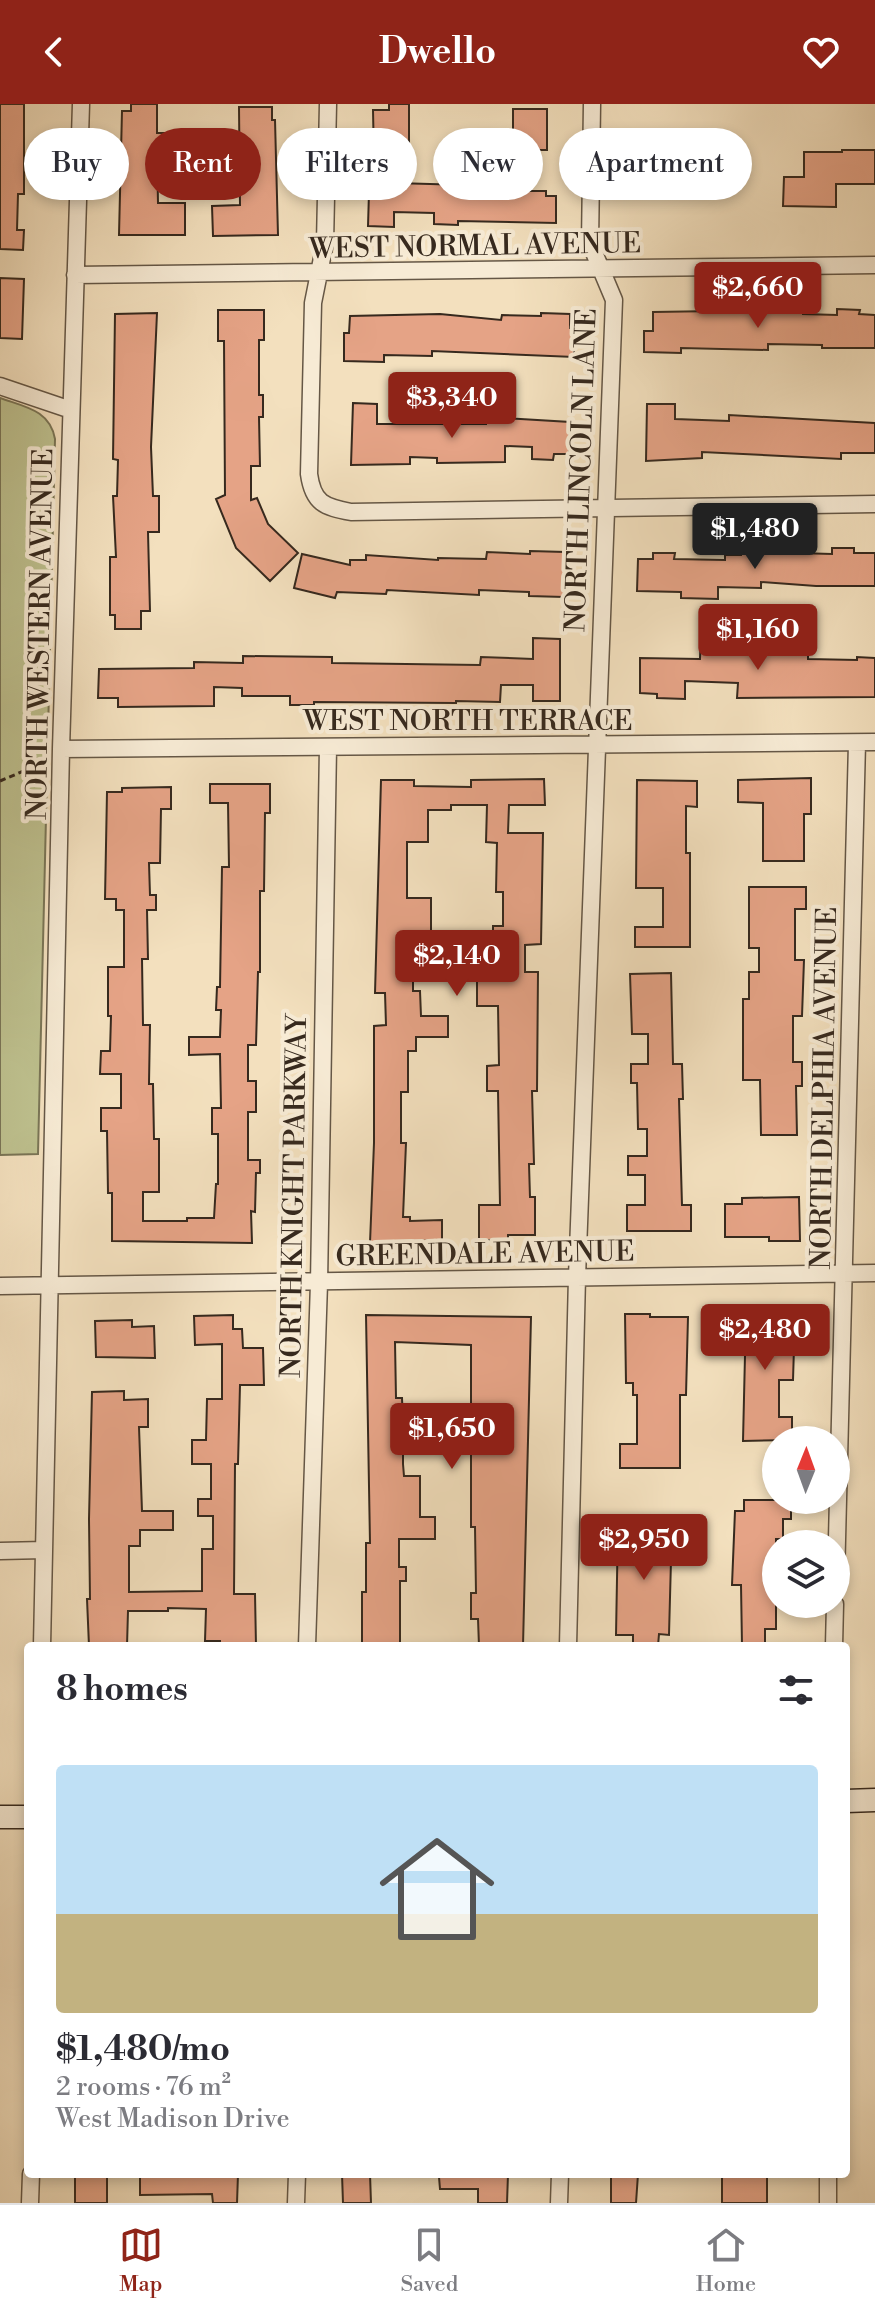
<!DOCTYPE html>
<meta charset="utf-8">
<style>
:root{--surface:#fff;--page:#f2f2f3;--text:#2b2b33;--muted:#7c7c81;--line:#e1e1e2;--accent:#8f2418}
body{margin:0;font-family:"Libre Bodoni",serif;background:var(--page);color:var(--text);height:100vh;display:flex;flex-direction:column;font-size:30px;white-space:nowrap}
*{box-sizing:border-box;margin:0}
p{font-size:26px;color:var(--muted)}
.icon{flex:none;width:44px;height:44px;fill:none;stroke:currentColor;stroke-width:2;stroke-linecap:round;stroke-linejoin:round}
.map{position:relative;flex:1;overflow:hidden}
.details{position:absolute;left:24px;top:1538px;width:826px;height:536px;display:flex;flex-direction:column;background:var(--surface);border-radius:8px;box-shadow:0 4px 12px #0003}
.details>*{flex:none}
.guide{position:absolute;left:24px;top:24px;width:828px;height:72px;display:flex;gap:16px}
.needle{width:52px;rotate:1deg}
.fabs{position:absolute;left:762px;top:1322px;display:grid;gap:16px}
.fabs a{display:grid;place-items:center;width:88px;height:88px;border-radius:50%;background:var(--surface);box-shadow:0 4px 12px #0003;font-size:40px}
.price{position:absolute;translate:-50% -68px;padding:0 18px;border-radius:8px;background:var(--accent);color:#fff;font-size:26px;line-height:52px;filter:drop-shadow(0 2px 4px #0008)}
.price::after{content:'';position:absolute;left:50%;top:48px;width:24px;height:18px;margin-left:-12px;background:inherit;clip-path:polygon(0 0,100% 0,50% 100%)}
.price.current{background:#222;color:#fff}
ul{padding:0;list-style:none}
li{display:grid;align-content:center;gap:16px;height:424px;padding:0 32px}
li+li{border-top:2px solid var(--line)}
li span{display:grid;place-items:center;height:248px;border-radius:8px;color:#555}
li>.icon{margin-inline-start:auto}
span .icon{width:144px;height:144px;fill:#fffc;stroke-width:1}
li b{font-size:34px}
h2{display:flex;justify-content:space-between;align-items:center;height:96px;padding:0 32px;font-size:34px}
.chip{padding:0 28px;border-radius:36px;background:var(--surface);box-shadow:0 4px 12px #0003;font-size:28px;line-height:72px}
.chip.current{background:var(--accent);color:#fff}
header{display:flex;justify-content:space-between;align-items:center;height:104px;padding:0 32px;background:var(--accent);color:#fff;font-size:36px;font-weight:700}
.menu{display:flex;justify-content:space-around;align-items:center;height:112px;border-top:2px solid var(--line);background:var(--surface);font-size:22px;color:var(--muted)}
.menu a{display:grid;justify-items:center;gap:4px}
.menu .current{color:var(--accent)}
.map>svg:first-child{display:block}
.green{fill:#bec18f;stroke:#7a7556;stroke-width:2}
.building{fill:#e5a386;stroke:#36291e;stroke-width:2}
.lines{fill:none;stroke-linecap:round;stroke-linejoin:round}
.minor-casing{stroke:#655746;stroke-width:19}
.secondary-casing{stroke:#36291e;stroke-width:25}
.path{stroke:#36291e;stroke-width:3;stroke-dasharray:6 4;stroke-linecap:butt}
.minor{stroke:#f7ebd5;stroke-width:16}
.secondary{stroke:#f7ebd5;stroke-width:22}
.labels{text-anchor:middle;stroke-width:8;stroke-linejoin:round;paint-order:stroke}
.street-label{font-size:28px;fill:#36291e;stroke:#f7ebd5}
</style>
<header><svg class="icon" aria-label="back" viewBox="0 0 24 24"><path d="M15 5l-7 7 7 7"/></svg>Dwello<svg class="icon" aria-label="heart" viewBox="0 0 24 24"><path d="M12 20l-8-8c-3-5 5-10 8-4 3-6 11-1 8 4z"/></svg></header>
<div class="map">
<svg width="875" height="2099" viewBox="0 0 875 2099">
<rect width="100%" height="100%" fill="#f3e0be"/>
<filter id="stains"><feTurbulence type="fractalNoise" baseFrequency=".0025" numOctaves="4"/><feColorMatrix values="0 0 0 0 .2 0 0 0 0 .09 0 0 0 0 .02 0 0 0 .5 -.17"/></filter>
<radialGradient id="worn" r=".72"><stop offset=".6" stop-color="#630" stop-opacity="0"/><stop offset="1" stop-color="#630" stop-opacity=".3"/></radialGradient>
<path class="green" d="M0,294C25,303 50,306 55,335L38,1050L0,1051Z"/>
<path class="building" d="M0,0H24V90H18L17,126H24L23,146L0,145Z
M131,0H157V29H165V43H157L158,99H185V131H119L122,7H131Z
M389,0H409V47H395V79L465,81V74H508V87H546V92H556V119L458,117V121L434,120V109L394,108V123L368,122L370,55H374L373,6H389Z
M239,3H272V16H275L278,131L213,132L212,102L240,101Z
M513,5H547V46H513Z
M842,46H875V80H836V103L783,102L784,73H804V48H842Z
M0,174L24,175L22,235L0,234Z
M837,205L860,206L859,210L875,211V244H822V241L768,240V246L681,244V249L644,248V227H653V208L775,206L803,207V210L837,211Z
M218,206H264V236H259V291H263V313H259L260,362H251V396L257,394L268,420L298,449L270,477L236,444L216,395L225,391L224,237H218Z
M157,209L151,343L153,392H159V428H148L150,507H141V525H115V511H110V453H116L113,392H117L118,356L113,355L115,210Z
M541,209L570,210V224H574V253L432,247V252L384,251V258L344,257V229H349L350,212L440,210L501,216L502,211L541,212Z
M353,299L377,300V320H486V313L570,318L569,350H554L553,356L532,355V343L505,342V358L437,359V354L410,353V360L351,361Z
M647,300H675V315L729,317V311L875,319V349H841V355L702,348V354L646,357Z
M832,444H854V449H875V482H816L761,478V484L718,483V495L681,494V488L637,487L638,455H653V449H675L674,455L725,456V451H741V445L797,446V449L832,450Z
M530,447L565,448L564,493L529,492V488L479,486V491L387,486L386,490L337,488L335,494L294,484L302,450L350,461V456H366V451L438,456V454L486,455L487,448L530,450Z
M701,528L761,532L760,549L787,550V544L808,545V555L857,556V553L875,554V593L737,594L738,579L685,577V595L657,594V590L640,589V554L700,555Z
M533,534L560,535V597H533V581H501L500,598L456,597V599L314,598V601H290V592H242V584L214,583V602L118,603V594H98L99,565L194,564V558L243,559V552L332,553V559L480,561L481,553L533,555Z
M811,674V710H804V757H763V699L738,698V676Z
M544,675L545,701H509L508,729H543L541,840L525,841V868H538L537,987H532L534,1060H529L530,1093H535V1131H508V1136H479V1101H500L498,987H487V962L499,961L498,902H477V876H490V868H493V822H503V788H496L497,739L486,738L487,701H451V706H428V738H407V794H431V832H447V854H413V887H420L421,912H448V933H416V947H408V988H401V1039H406L403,1113H410V1117L442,1116V1136L370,1139L374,1039V922L386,921L385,889H375L381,676H414V682L471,683V676Z
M637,676L697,677V703L686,702V749H690V843H635V823H663V784H636Z
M210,680H270V709H265L264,787H260V868H258L256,941H248V977H256V1008H248V1056H260V1069H256L255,1108L251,1107L252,1139L112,1137V1089H108L107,1027H101V1004H121V970H100L101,947H110L111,912H108V863H124V806H116V795H105L107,688H122V684L171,683V705H161L160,759H149L150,791H156V806H147L148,855H142L143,921H150L149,980H153L154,1035H159V1088H143V1117H187V1114H214L216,1080H218V1030H212V1004H221L220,950L189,951V933H220L221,906H216L217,883H220L222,763H229L228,699H210Z
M749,783H806V805H795V856H804L802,912H793V958H802V982H796L797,1031H761L760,976H743V895H749V868H759V844H749Z
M671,869L673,960H682L683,995H679L682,1101H691V1127H627V1101H645V1071H628V1052H647V1025H638L637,979H631V960H648V930H632L630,870Z
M799,1093L800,1137H769V1133H725V1100H742V1094Z
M625,1210H650V1213H688L686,1291H680V1364H620V1340H637V1291H633V1279H626Z
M734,1210L795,1211L793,1276H779V1313H792V1336L743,1337L745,1251H734Z
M233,1211V1225H242L243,1244H263L264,1281H240L238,1360H235L234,1490H255L256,1542H220V1537H205L206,1505L168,1504V1507H128L127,1542H89L87,1495H90L89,1415L92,1288L124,1287V1296L148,1295V1323H139L142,1407H173V1426H140V1442H129V1488L202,1487V1445H213V1412H198V1395H211V1360H192V1336H206L207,1295H222V1240L195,1241L194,1212Z
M366,1211L531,1213L523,1542H479L478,1515H471V1489H476L475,1423H471V1241L395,1238L396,1294H402L403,1319H431V1334H403V1360L404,1372H420V1413H435V1435H399V1463H406V1477H400V1542H362V1488H366V1439H370Z
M132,1216V1223L154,1222L155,1254L96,1253L95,1217Z
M744,1396H791V1415H783V1435H776V1525H765V1542H742L741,1481H732L735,1407H744Z
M618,1419H672L669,1531L659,1530L658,1542H633V1531H616Z
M75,2070H107V2099H75Z
M140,2070H238L237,2099H213L212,2090L140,2091Z
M342,2070H370L371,2099H343Z
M472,2070H508L507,2099H478V2085H440L439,2073L472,2072Z
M611,2070H638L636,2099H611Z
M722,2070H767V2099H722Z"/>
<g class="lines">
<defs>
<path id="minor" d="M328,0L325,139L313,199L309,370C313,399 324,403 351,408L875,400
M75,171L875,161
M0,282L71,306
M61,645L875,638
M0,1182L875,1169
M0,1447L44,1446
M836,1475L857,639
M42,1542L61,645L81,0
M307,1542L319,1179L328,643
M568,1542L577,1173L614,196L590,139L592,0
M834,1542L835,1500
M30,2099L31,2070
M296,2099L297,2070
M559,2099L560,2070
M828,2099V2070"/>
<path id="secondary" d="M846,1697L875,1696
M0,1713H28"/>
</defs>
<use href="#minor" class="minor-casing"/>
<use href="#secondary" class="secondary-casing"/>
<path class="path" d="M0,677L26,666L46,664"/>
<use href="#minor" class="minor"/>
<use href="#secondary" class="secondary"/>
</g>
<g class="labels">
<g class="street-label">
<text transform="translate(475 141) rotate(-1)" y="10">WEST NORMAL AVENUE</text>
<text transform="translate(580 366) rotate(-88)" y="10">NORTH LINCOLN LANE</text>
<text transform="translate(39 530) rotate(-89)" y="10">NORTH WESTERN AVENUE</text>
<text x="468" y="626">WEST NORTH TERRACE</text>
<text transform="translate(823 984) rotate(-89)" y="10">NORTH DELPHIA AVENUE</text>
<text transform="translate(293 1092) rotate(-89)" y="10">NORTH KNIGHT PARKWAY</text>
<text transform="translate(485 1149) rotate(-1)" y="10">GREENDALE AVENUE</text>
</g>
</g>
<rect width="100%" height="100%" filter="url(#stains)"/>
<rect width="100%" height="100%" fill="url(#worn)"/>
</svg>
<div class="fabs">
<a><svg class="needle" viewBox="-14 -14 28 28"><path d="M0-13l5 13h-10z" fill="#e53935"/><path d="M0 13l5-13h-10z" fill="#7c7c81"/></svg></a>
<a><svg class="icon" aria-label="layers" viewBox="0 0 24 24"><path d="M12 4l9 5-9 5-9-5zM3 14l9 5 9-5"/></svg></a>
</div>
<b class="price" style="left:758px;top:226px">$2,660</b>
<b class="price" style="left:452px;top:336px">$3,340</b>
<b class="price current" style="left:755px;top:467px">$1,480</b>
<b class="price" style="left:758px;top:568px">$1,160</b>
<b class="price" style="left:457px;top:894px">$2,140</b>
<b class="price" style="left:765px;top:1268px">$2,480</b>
<b class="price" style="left:452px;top:1367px">$1,650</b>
<b class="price" style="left:644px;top:1478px">$2,950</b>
<div class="guide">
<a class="chip">Buy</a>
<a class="chip current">Rent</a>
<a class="chip">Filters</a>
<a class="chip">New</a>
<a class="chip">Apartment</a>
</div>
<section class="details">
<h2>8 homes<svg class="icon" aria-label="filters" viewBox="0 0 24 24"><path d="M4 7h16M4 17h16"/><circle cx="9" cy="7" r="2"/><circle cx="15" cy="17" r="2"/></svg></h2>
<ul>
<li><span style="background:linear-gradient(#bfe0f5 60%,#c2b280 0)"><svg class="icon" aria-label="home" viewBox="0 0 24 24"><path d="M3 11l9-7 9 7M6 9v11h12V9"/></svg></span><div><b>$1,480/mo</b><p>2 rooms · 76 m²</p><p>West Madison Drive</p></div></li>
</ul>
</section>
</div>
<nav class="menu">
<a class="current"><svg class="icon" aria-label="map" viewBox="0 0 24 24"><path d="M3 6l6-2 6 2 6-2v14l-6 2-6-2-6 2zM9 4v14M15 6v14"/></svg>Map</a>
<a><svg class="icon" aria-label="saved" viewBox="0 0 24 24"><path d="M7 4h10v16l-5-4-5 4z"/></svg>Saved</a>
<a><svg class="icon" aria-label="home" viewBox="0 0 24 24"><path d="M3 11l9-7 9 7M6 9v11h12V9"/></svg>Home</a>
</nav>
